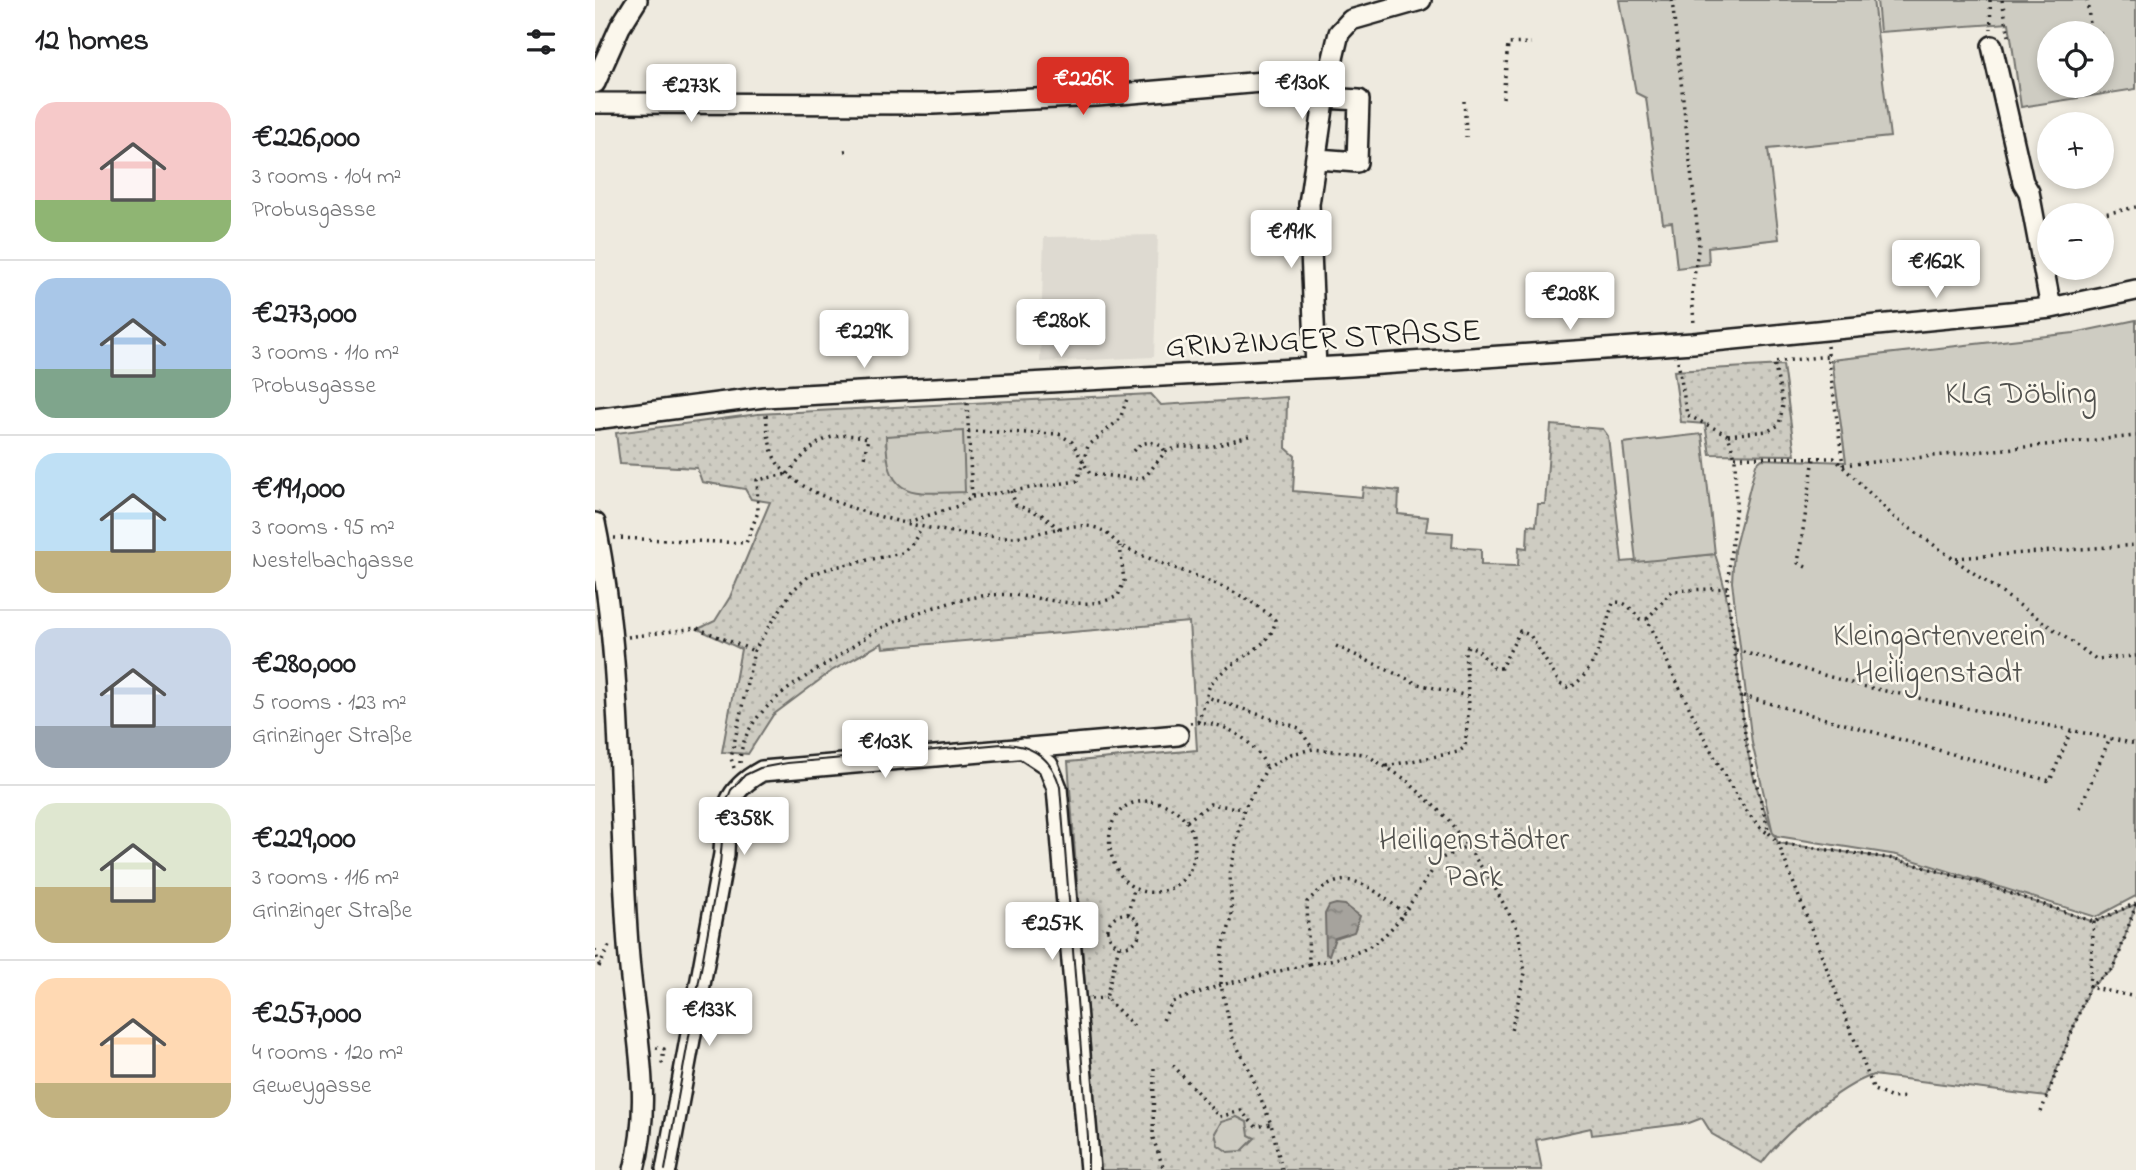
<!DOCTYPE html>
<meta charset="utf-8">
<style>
:root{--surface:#fff;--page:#f6f6f6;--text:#202124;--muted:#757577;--line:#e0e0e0;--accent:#d93025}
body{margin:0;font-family:"Indie Flower",sans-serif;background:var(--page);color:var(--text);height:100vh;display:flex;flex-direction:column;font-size:26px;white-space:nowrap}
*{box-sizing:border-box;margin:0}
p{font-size:23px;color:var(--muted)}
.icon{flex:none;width:38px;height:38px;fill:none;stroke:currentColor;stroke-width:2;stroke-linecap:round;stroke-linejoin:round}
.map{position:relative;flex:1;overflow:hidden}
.details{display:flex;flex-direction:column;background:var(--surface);width:595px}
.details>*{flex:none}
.controls{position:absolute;left:1442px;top:21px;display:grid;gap:14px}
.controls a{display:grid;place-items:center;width:77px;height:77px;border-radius:50%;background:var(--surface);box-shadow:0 4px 10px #0003;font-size:35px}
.price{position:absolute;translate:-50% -60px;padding:0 16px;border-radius:7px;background:#fff;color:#222;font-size:23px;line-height:46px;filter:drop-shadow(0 2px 4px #0008)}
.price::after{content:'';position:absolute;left:50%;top:42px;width:21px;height:16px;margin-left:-10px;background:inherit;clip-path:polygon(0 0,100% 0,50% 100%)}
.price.active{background:var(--accent);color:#fff}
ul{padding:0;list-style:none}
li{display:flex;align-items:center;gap:21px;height:175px;padding:0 35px}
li+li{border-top:2px solid var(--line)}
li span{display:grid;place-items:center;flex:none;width:196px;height:140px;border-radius:21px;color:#555}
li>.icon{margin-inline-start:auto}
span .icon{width:84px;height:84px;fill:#fffc;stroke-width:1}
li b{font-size:30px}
h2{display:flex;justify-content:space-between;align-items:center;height:84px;padding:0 35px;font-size:30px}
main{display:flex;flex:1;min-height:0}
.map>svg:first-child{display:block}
.built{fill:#dedad1}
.park{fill:url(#park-dots);stroke:#75746f;stroke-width:2}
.garden{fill:#ceccc2;stroke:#75746f;stroke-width:2;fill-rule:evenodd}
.water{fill:url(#water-ripples);stroke:#6f6d69;stroke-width:2}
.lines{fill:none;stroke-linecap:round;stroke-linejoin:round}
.minor-casing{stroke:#1c1c1c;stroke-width:24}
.path{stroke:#1c1c1c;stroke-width:3.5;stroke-dasharray:2 5;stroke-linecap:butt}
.minor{stroke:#fbf7ec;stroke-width:19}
.tram{stroke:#1c1c1c;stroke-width:2}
.labels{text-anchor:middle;stroke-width:5;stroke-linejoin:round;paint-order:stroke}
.street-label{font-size:32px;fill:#1c1c1c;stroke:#fbf7ec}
.park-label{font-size:32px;fill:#51514e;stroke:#fbf7ec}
</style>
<main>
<section class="details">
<h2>12 homes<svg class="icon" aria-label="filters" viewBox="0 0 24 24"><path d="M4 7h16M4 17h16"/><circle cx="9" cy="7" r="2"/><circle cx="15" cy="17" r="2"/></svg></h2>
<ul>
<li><span style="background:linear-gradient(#f6c9c9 70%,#8fb573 0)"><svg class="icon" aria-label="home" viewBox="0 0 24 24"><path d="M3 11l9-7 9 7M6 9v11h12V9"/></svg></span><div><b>€226,000</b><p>3 rooms · 104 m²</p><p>Probusgasse</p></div></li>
<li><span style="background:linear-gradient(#a9c7e8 65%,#7fa58c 0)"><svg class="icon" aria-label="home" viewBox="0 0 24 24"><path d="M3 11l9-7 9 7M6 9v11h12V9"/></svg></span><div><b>€273,000</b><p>3 rooms · 110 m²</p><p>Probusgasse</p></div></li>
<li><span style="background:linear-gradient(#bfe0f5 70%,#c2b280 0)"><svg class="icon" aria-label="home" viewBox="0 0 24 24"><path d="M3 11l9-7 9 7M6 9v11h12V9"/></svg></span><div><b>€191,000</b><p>3 rooms · 95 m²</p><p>Nestelbachgasse</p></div></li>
<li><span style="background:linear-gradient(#c9d6e8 70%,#9aa5b1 0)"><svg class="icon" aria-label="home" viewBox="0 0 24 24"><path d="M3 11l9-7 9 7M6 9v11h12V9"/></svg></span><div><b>€280,000</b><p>5 rooms · 123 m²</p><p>Grinzinger Straße</p></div></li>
<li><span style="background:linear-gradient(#dfe7d0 60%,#c2b280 0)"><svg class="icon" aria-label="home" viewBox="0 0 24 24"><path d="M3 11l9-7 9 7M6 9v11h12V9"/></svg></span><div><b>€229,000</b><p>3 rooms · 116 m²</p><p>Grinzinger Straße</p></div></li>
<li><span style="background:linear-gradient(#ffd9b3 75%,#c2b280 0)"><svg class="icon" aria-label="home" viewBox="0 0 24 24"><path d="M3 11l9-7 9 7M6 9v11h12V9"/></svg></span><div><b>€257,000</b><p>4 rooms · 120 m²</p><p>Geweygasse</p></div></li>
</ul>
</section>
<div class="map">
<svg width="1541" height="1170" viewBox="0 0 1541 1170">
<defs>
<pattern id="park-dots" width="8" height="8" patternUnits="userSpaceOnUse" patternTransform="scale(1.75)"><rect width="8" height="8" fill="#ceccc2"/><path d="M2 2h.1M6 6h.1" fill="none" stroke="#b0afa6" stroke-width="1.8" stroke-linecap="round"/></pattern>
<pattern id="water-ripples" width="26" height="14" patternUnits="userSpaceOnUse" patternTransform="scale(1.75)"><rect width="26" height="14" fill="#a6a39d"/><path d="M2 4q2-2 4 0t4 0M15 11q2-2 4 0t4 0" fill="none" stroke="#86847f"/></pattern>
</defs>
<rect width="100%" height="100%" fill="#eeeadf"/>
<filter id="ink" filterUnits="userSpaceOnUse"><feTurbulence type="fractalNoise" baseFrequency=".0143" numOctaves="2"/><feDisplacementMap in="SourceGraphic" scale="14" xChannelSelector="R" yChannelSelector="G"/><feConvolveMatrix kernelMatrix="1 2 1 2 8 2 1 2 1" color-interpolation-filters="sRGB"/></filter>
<g filter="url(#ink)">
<path class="built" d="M563,235L559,357L445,362L449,237Z"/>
<path class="park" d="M1188,365L1200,455L1115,454L1110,424L1086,422L1079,371Z
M556,394L566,405L692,397L691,448L700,456L698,491L767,497L768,487L804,491L803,514L833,517L831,531L858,533L857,547L886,549V565L923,566L924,547L932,548L933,525L941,526L943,504H950L956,425L1008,429L1013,436L1027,562L1120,554C1140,614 1142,677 1151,740C1155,775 1169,811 1183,843L1300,859L1382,882L1499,922L1541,904L1519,969L1494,988L1451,1097L1278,1075C1244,1087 1188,1134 1167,1163L1117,1134L1107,1118L1094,1123L997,1135L996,1128L941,1140L947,1170H504L473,762L602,750L594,622L288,648L287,643L238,670L178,715L153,754L127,752L146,649L103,629L120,621L135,597L175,502L156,499L150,489L107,482L102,468L25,464L21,433L163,414Z"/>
<path class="garden" d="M1024,0H1278L1295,137L1173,149L1184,239L1113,247L1114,264L1082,268L1077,222L1068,223L1051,98L1041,93Z
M1282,0H1541V89L1426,107L1414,23L1285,32ZM1454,33H1507V86H1454Z
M1541,320V896L1501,917L1302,855L1182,836L1178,833L1157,743L1137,582L1139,550L1161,464L1167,459L1251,462L1237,360L1479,333Z
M368,431L370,492C317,493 292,501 291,436Z
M1107,434L1120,554L1041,562L1028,443Z
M642,1117L652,1122L654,1135L660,1138L647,1151L633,1152L623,1145L620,1133L626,1122Z"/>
<path class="water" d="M741,904L750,905L765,916L759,932L740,938L734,955L731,954L730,914L734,906Z"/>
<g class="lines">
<defs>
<path id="minor" d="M1397,46L1428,182L1434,192L1456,308
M0,83L25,27L42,0
M0,103L338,104L502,96L690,80L731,88
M723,159L762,162L764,100L730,98
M721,368L714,204L731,88L744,33L756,20L826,0
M0,419L169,397L756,366L1098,343L1456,308L1541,290
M0,523C30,668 22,812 34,958C40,1031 58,1098 39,1170
M427,748L453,765L462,788L495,1170
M71,1170L129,854C131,813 127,793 167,771L583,735"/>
</defs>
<use href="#minor" class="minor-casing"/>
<path class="path" d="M1077,0L1104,243L1097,291L1099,325
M1395,0L1396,29
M1407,0L1414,36
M1492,0L1496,33
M908,98L913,44L936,43
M869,101L871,130
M871,136V137
M249,151L255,150
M1505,215L1541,207
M1232,346L1248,465
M1083,361L1092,415L1133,435L1140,457L1141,504L1132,588L1151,742L1174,833L1183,843L1300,859L1382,882L1499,922L1541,903
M171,415C173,433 174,456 188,470C228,512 361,538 418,537C445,536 476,520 502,528C512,531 519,542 528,547C577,571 639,582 680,620C679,654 612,665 612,697L704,728L718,749
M373,431L464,434L477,442L495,474L543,479L551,476L570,452L583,447H616L657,435
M1133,435L1173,431L1184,425L1188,405L1179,362L1233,356
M539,451L545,444L555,442L567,446L570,452
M1140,457L1239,458L1299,517L1501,659L1541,656
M1248,465L1541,436
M193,474C217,443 233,429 273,438L269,458
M416,491L421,505L447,515L466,530
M377,497L482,481L493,446L525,419L533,396
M313,522L363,506L377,497L372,403
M19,538L151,543L163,512L162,480L193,474
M1361,558L1541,545
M1211,567L1203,563L1219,458
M1052,619L1077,591L1132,588
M33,637L102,628L159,651
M741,646L823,684L873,696
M1141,650L1267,686L1541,744
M1148,696L1455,781L1476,731
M603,722L612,697
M595,723C627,719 659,739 672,768
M145,763C146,711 205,681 242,657C258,647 274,633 291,626C320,612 356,601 387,596C433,588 481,616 523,596L529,581L525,546
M791,766L863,752L870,747L874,705L870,652L873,646L882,649L899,668H906L925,631L935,635L965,684L974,688C1003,672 1008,632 1018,603C1030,599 1037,610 1045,619H1052C1072,659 1141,817 1173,833
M139,768L136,758L159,651L197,591L215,575L235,568L307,553L318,543L326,528
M556,801C620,811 610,897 552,892C517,889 500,827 530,807C536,802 548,801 556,801Z
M1485,808L1514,740
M592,821L615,804L649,809
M1183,843L1279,1090L1297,1098L1313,1097
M513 930a16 16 0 1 1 32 0a16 16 0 1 1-32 0Z
M533,914L539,889
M1499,922L1494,987L1541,997
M524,946L511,998L540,1027
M0,950L4,965
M714,964C759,956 781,951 809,913
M4,967L15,944
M496,999L511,998
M568,1020L577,1002L626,985L714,964L712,902C750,862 773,885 809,913L845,859L872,846
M61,1048L69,1049L67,1063L72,1064
M578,1065L624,1117L646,1111L661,1127L676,1124
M559,1068L558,1138L569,1170
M1446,1112L1494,987L1519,969L1541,904
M687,1169L676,1124L654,1069L638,1039L626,985L627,950L637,918L635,873L649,809L672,768L696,754L718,749L770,754L810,779L853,819L896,881L923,930L930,973L916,1031"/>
<use href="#minor" class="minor"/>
<path class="tram" d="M70,1170L125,864L130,805L136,790L150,775L165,768L192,763L407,744C437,744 457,758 465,787L493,1138V1170"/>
</g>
</g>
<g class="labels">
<g class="street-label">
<text transform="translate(728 337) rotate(-3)" y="11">GRINZINGER STRASSE</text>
</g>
<g class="park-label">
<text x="1426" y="403">KLG Döbling</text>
<text x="1344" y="645">Kleingartenverein<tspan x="1344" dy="37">Heiligenstadt</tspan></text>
<text x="879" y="849">Heiligenstädter<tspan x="879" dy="37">Park</tspan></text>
</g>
</g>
</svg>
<div class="controls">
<a><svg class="icon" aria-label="locate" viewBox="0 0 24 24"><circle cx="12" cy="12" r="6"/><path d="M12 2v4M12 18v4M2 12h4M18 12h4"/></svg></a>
<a>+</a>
<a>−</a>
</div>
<b class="price active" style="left:488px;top:117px">€226K</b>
<b class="price" style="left:707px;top:121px">€130K</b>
<b class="price" style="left:96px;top:124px">€273K</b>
<b class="price" style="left:696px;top:270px">€191K</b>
<b class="price" style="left:1341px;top:300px">€162K</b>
<b class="price" style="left:975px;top:332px">€208K</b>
<b class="price" style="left:466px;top:359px">€280K</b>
<b class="price" style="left:269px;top:370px">€229K</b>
<b class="price" style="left:290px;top:780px">€103K</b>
<b class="price" style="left:149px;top:857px">€358K</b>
<b class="price" style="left:457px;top:962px">€257K</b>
<b class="price" style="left:114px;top:1048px">€133K</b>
</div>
</main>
